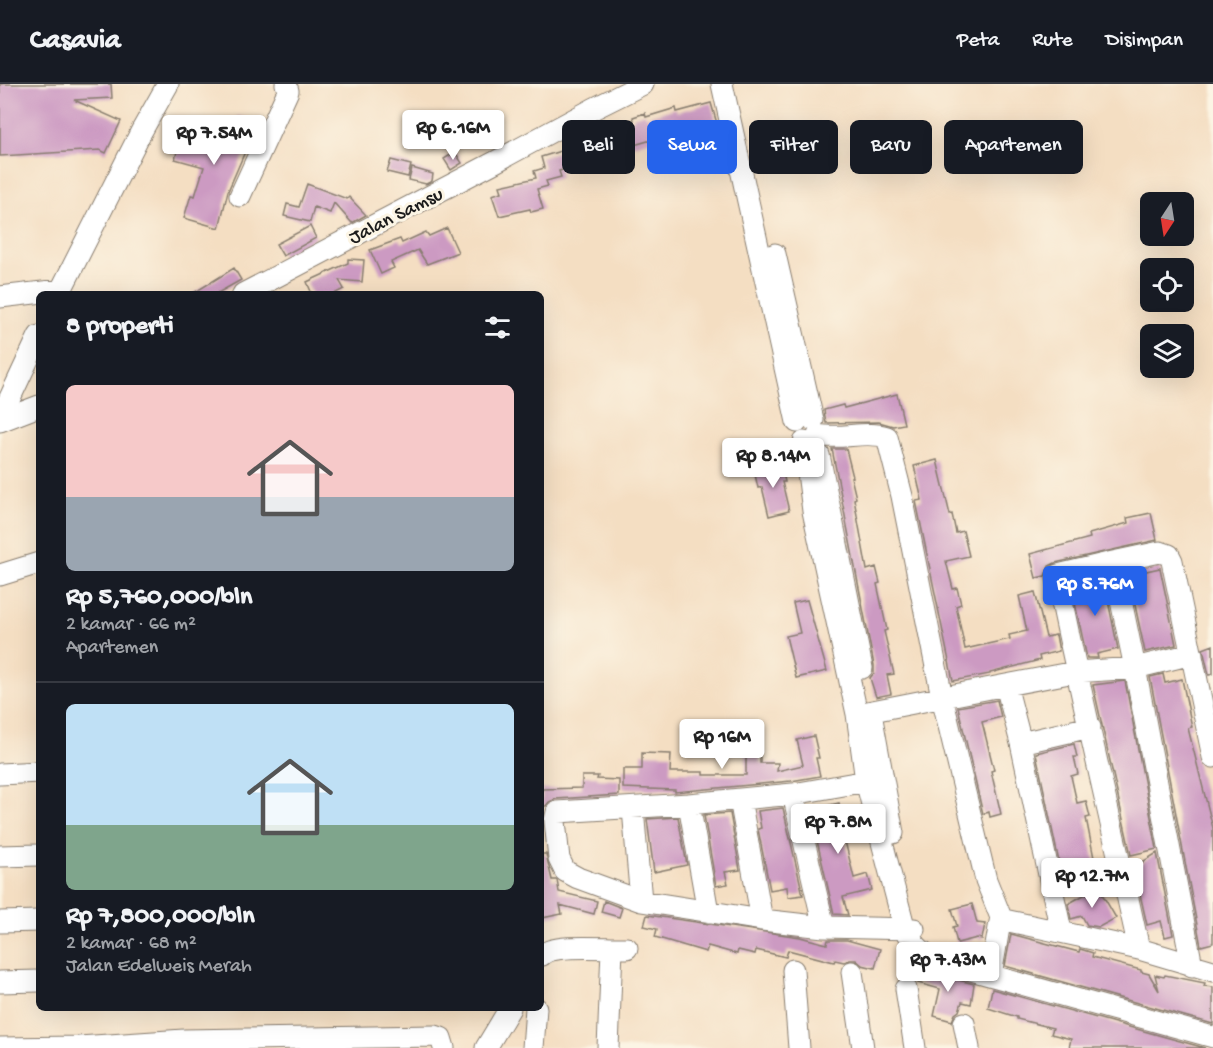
<!DOCTYPE html>
<html lang="id">
<meta charset="utf-8">
<style>
:root{--surface:#171b24;--page:#242831;--text:#f1f3f6;--muted:#9ea1a6;--line:#363941;--accent:#2563eb}
body{margin:0;font-family:"Gochi Hand",sans-serif;background:var(--page);color:var(--text);height:100vh;display:flex;flex-direction:column;font-size:22px;white-space:nowrap}
*{box-sizing:border-box;margin:0}
p{font-size:20px;color:var(--muted)}
.icon{flex:none;width:33px;height:33px;fill:none;stroke:currentColor;stroke-width:2;stroke-linecap:round;stroke-linejoin:round}
.map{position:relative;flex:1;overflow:hidden}
.details{position:absolute;left:36px;top:207px;width:508px;height:720px;display:flex;flex-direction:column;background:var(--surface);border-radius:9px;box-shadow:0 6px 24px #0002}
.details>*{flex:none}
.guide{position:absolute;left:562px;top:36px;width:560px;height:54px;display:flex;gap:12px}
.needle{width:39px;rotate:192deg}
.controls{position:absolute;left:1140px;top:108px;display:grid;gap:12px}
.controls a{display:grid;place-items:center;width:54px;height:54px;border-radius:9px;background:var(--surface);box-shadow:0 6px 24px #0002;font-size:30px}
.price{position:absolute;translate:-50% -51px;padding:0 14px;border-radius:6px;background:#fff;color:#222;font-size:20px;line-height:39px;filter:drop-shadow(0 2px 3px #0008)}
.price::after{content:'';position:absolute;left:50%;top:36px;width:18px;height:14px;margin-left:-9px;background:inherit;clip-path:polygon(0 0,100% 0,50% 100%)}
.price.on{background:var(--accent);color:#fff}
ul{padding:0;list-style:none}
li{display:grid;align-content:center;gap:12px;height:318px;padding:0 30px}
li+li{border-top:2px solid var(--line)}
li span{display:grid;place-items:center;height:186px;border-radius:9px;color:#555}
li>.icon{margin-inline-start:auto}
span .icon{width:108px;height:108px;fill:#fffc;stroke-width:1}
li b{font-size:26px}
h2{display:flex;justify-content:space-between;align-items:center;height:72px;padding:0 30px;font-size:26px}
.chip{padding:0 21px;border-radius:9px;background:var(--surface);box-shadow:0 6px 24px #0002;font-size:21px;line-height:54px}
.chip.on{background:var(--accent);color:#fff}
header{display:flex;align-items:center;gap:36px;box-sizing:border-box;height:84px;padding:0 30px;background:var(--surface);border-bottom:2px solid var(--line)}
header strong{font-size:28px}
nav{display:flex;gap:33px;margin-inline-start:auto;font-size:21px}
.map>svg:first-child{display:block}
.building{fill:#cc9ac2}
.lines{fill:none;stroke-linecap:round;stroke-linejoin:round}
.minor-casing{stroke:#887d6f;stroke-width:23}
.minor{stroke:#fff;stroke-width:21}
.labels{text-anchor:middle;stroke-width:6;stroke-linejoin:round;paint-order:stroke}
.street-label{font-size:20px;fill:#1c1c1c;stroke:#fcf5e5}
</style>
<header>
<strong>Casavia</strong>
<nav><a>Peta</a><a>Rute</a><a>Disimpan</a></nav>
</header>
<div class="map">
<svg width="1213" height="964" viewBox="0 0 1213 964">
<rect width="100%" height="100%" fill="#fcf5e5"/>
<filter id="ink" filterUnits="userSpaceOnUse"><feTurbulence type="fractalNoise" baseFrequency=".0167" numOctaves="2"/><feDisplacementMap in="SourceGraphic" scale="12" xChannelSelector="R" yChannelSelector="G"/><feConvolveMatrix kernelMatrix="1 2 1 2 8 2 1 2 1" color-interpolation-filters="sRGB"/></filter>
<filter id="wash" filterUnits="userSpaceOnUse"><feTurbulence type="fractalNoise" baseFrequency=".008" numOctaves="4" result="noise"/><feDisplacementMap in="SourceGraphic" scale="24" xChannelSelector="R" yChannelSelector="G"/><feGaussianBlur stdDeviation="1.35" result="paint"/><feColorMatrix in="noise" values="0 0 0 0 0 0 0 0 0 0 0 0 0 0 0 0 0 1.4 0 .05"/><feComposite in="paint" operator="in"/></filter>
<g filter="url(#wash)">
<rect width="100%" height="100%" fill="#f4dec2"/>
<g id="blocks">
<path class="building" d="M0,0H111L112,14L74,16L121,37L106,69L100,66L0,72Z
M711,19L718,43L672,58L671,55L656,59L655,55L620,65L621,68L609,71L611,78L587,85L585,80L559,87L561,93L546,97L548,102L537,105L543,125L531,128L530,125L499,132L492,111L502,108L500,102L536,94L534,87L544,84L541,73L577,62L578,65L608,56L606,48L619,44L618,40L634,36L633,33L645,29L646,33L676,24L677,28Z
M238,32L260,39L248,63H247L228,107L219,144L184,134L191,111L195,112L204,83L175,75L186,37L233,51Z
M455,68L462,79L451,86L444,75Z
M391,76L411,81L408,93L387,88Z
M412,84L433,90L432,97L426,100L409,96Z
M307,100L347,115L349,113L366,131L352,139L334,119L330,129L314,123L310,138L284,132L287,120L299,123Z
M310,142L316,154L283,172L276,160Z
M447,144L458,168L427,180L418,166L391,178L394,184L381,190L370,166L400,155L402,159L426,148L429,152Z
M348,175L364,176L362,198L339,196L344,205L334,210H312L307,198L348,179Z
M234,184L241,196L216,210H192Z
M897,310L904,340L893,342L879,338L826,339L824,326L843,321L844,324Z
M832,365H846L853,393H851L856,414L854,415L867,486L876,483L880,499L877,500L887,546L884,547L894,590L887,591L891,610L876,613L870,594L874,589V581Z
M937,376L950,431L952,430L956,449L963,447L969,472L946,477L953,505L957,504L961,520L956,522L965,565L1010,555L1009,551L1027,547L1019,512L1035,508L1046,553L1056,551L1059,567L1039,572L1040,576L990,589V590L953,597L916,417L922,416L914,382Z
M781,380L785,398H782L789,427L769,432L762,403L758,404L754,386Z
M1151,429L1157,456L1055,479L1049,482L1045,492L1036,494L1030,470L1090,454L1089,450L1128,439L1127,434Z
M1160,484L1176,561L1145,568L1128,488L1136,486L1137,489Z
M1103,493L1118,565L1097,570L1098,574H1087L1071,501Z
M807,516L827,587L796,594L786,552L800,549L793,519Z
M1213,561V590L1209,591L1203,565Z
M1163,590L1165,599L1182,595L1192,643L1188,644L1213,744V859L1201,862L1150,593Z
M1125,597L1157,765L1131,771L1093,601Z
M997,616L1001,633L982,638L994,686L991,687L1001,730L990,733L989,728L983,730L958,623Z
M746,647H760V679H778L777,687L803,681L797,656L814,652L819,674H816L820,692L791,697L675,708V706L623,704V685H642V669L671,670L670,688H703V691H746Z
M1074,660L1077,673H1074L1078,690L1071,692L1077,719L1086,717L1090,733L1086,734L1095,779L1061,787L1036,669Z
M582,692H598L597,695L619,696V711L556,715L549,718L546,722H542V705L582,704Z
M839,719L844,741L859,738L862,753L845,757L854,794L868,790L872,806L843,813L848,831L834,830L810,726Z
M783,724L803,811L788,813L787,803L770,806L758,745L761,744L758,727Z
M730,729L740,786L725,788L728,800L716,802L704,731Z
M678,733L687,781L654,788L647,735Z
M1157,769L1173,851L1165,853L1161,837L1147,841L1134,783Z
M542,770H546L552,796H557L559,808L597,817L594,830L560,821L562,830L542,834Z
M1098,803L1116,834L1099,843L1087,841L1082,832L1071,835L1068,820Z
M604,817L622,824L619,833L601,828Z
M972,820L977,839L985,840L982,855L977,854L957,859L953,843L957,842L952,825Z
M647,831L800,853L827,860L828,856H847L880,865L875,884L862,881L856,876H850L844,878L835,876L834,878L788,866L786,873L756,866L755,870L738,866L737,870L708,862L706,868L655,853L657,845L644,842Z
M1011,850L1079,868L1080,865L1093,869L1092,873L1141,886V888L1149,890L1159,907L1155,891L1164,893L1165,891L1205,899L1204,902L1213,903V940L1005,882Z
M922,883L932,889L974,900L971,920L962,918L959,927L955,930L952,937L934,932L940,905L918,899Z
M992,905L1205,964H1069L1071,955L1051,950L1053,944L1017,935V933L988,924Z"/>
</g>
</g>
<g filter="url(#ink)">
<use href="#blocks" fill-opacity="0" stroke="#887d6f" stroke-width="1.5"/>
<g class="lines">
<defs>
<path id="minor" d="M722,0L797,338
M240,112L288,7L286,0
M775,170L813,336
M59,210L141,48L168,0
M243,210L495,78L593,25L643,0
M0,213L60,206
M0,335L39,252
M0,337L39,322
M818,351C841,356 866,346 887,353L902,412L942,613L986,796L1002,836
M804,358L813,427L857,630L866,697L905,846C914,862 924,871 942,878L1213,953
M819,371L862,584
M1113,478L1160,468L1169,471L1172,477L1213,673
M0,491L39,479
M1006,601L1075,588L1135,584L1192,882
M857,630L1006,601L1021,659L1061,847
M872,635L893,749
M1021,659L1090,643
M0,690L39,688
M793,710L824,843
M740,715L762,836
M689,720L557,728L555,737L559,775L565,787L578,794L641,817L762,836L824,843L914,845
M633,725L641,817
M0,772L39,771
M708,828L689,720L793,710L878,695
M0,838L39,837
M1139,865C1112,741 1082,618 1057,494L1058,491L1113,478L1135,584L1192,570
M542,871C554,859 608,865 627,864
M793,886L799,964
M852,888L863,964
M991,891L1000,838L1004,836L1139,865L1213,887
M0,898L39,897
M906,905L915,964
M964,939L969,964
M184,956L435,952L441,954L444,964
M0,964L79,963L184,956L183,964
M486,964L510,924
M533,964L536,924
M608,964L612,865"/>
</defs>
<use href="#minor" class="minor-casing"/>
<use href="#minor" class="minor"/>
</g>
</g>
<g class="labels">
<g class="street-label">
<text transform="translate(395 130) rotate(-27)" y="7">Jalan Samsu</text>
</g>
</g>
</svg>
<div class="controls">
<a><svg class="needle" viewBox="-14 -14 28 28"><path d="M0-13l5 13h-10z" fill="#e53935"/><path d="M0 13l5-13h-10z" fill="#9ea1a6"/></svg></a>
<a><svg class="icon" aria-label="locate" viewBox="0 0 24 24"><circle cx="12" cy="12" r="6"/><path d="M12 2v4M12 18v4M2 12h4M18 12h4"/></svg></a>
<a><svg class="icon" aria-label="layers" viewBox="0 0 24 24"><path d="M12 4l9 5-9 5-9-5zM3 14l9 5 9-5"/></svg></a>
</div>
<b class="price" style="left:453px;top:77px">Rp 6.16M</b>
<b class="price" style="left:214px;top:82px">Rp 7.54M</b>
<b class="price" style="left:773px;top:405px">Rp 8.14M</b>
<b class="price on" style="left:1095px;top:533px">Rp 5.76M</b>
<b class="price" style="left:722px;top:686px">Rp 16M</b>
<b class="price" style="left:838px;top:771px">Rp 7.8M</b>
<b class="price" style="left:1092px;top:825px">Rp 12.7M</b>
<b class="price" style="left:948px;top:909px">Rp 7.43M</b>
<div class="guide">
<a class="chip">Beli</a>
<a class="chip on">Sewa</a>
<a class="chip">Filter</a>
<a class="chip">Baru</a>
<a class="chip">Apartemen</a>
</div>
<section class="details">
<h2>8 properti<svg class="icon" aria-label="filters" viewBox="0 0 24 24"><path d="M4 7h16M4 17h16"/><circle cx="9" cy="7" r="2"/><circle cx="15" cy="17" r="2"/></svg></h2>
<ul>
<li><span style="background:linear-gradient(#f6c9c9 60%,#9aa5b1 0)"><svg class="icon" aria-label="home" viewBox="0 0 24 24"><path d="M3 11l9-7 9 7M6 9v11h12V9"/></svg></span><div><b>Rp 5,760,000/bln</b><p>2 kamar · 66 m²</p><p>Apartemen</p></div></li>
<li><span style="background:linear-gradient(#bfe0f5 65%,#7fa58c 0)"><svg class="icon" aria-label="home" viewBox="0 0 24 24"><path d="M3 11l9-7 9 7M6 9v11h12V9"/></svg></span><div><b>Rp 7,800,000/bln</b><p>2 kamar · 68 m²</p><p>Jalan Edelweis Merah</p></div></li>
</ul>
</section>
</div>
